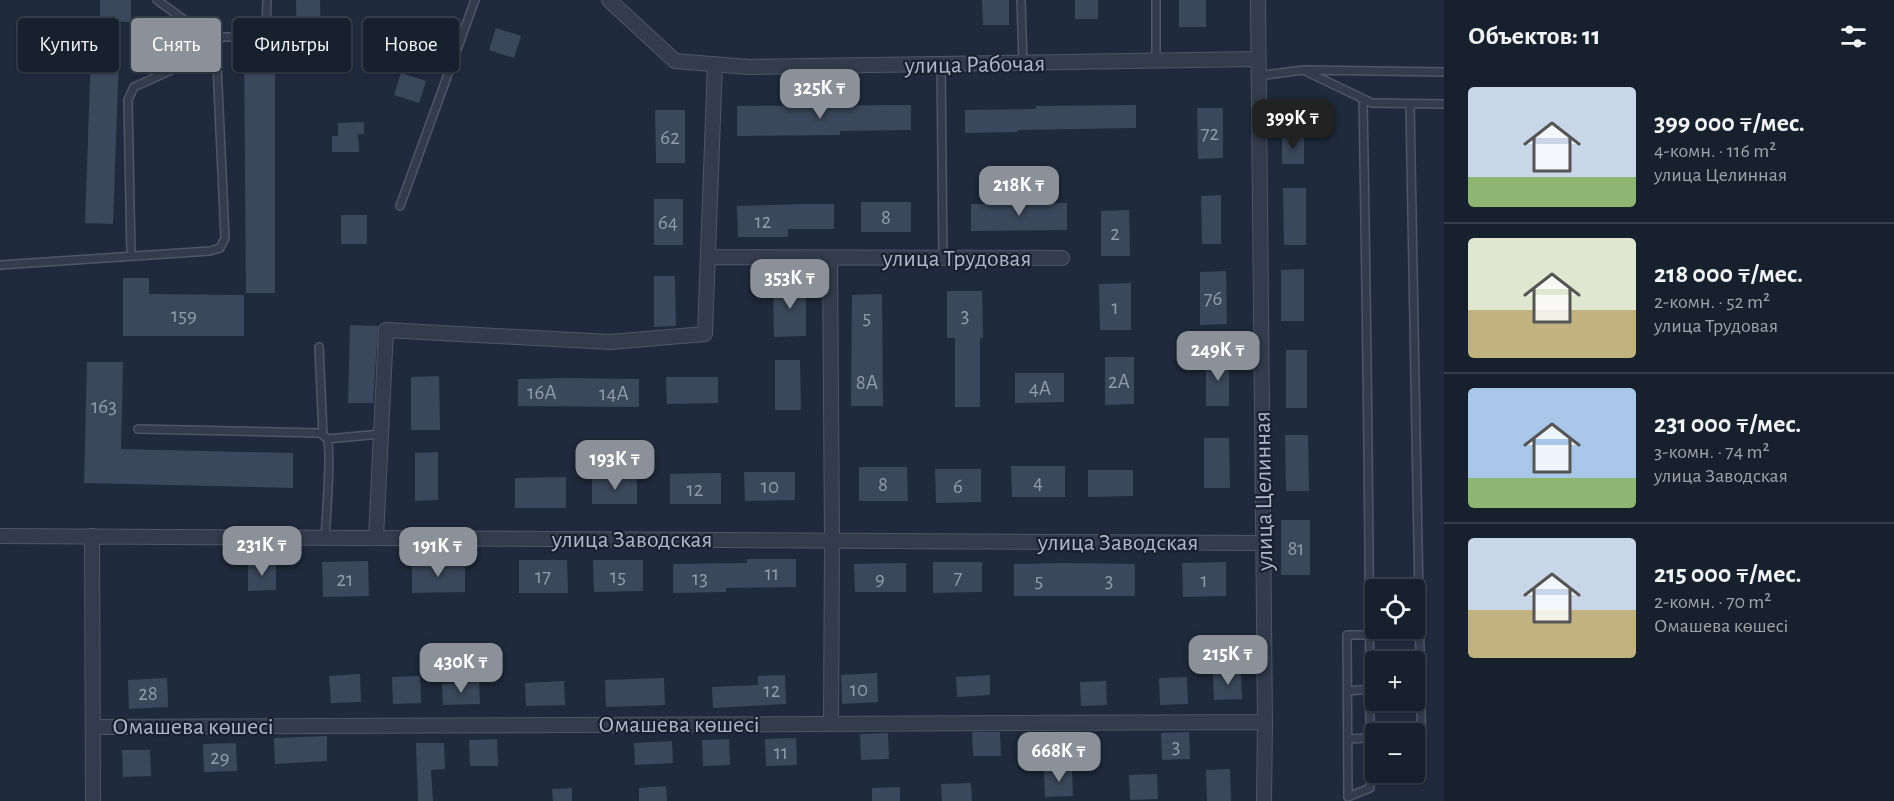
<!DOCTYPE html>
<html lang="ru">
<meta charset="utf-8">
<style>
:root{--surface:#17202d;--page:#242d39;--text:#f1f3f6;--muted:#9ea3aa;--line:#363e49;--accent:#8c9099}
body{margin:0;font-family:"Alegreya Sans",sans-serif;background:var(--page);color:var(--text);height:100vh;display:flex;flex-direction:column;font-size:22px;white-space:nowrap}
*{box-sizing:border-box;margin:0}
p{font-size:20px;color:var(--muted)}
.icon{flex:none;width:33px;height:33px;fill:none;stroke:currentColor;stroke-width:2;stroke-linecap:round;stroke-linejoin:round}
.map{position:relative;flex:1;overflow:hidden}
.side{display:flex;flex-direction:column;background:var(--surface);width:450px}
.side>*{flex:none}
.top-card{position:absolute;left:18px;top:18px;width:570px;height:54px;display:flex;gap:12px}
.buttons{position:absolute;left:1365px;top:579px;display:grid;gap:12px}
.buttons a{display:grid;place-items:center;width:60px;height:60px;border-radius:6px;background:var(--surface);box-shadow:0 2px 4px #0004,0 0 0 2px var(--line);font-size:30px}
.price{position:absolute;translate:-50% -51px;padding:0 14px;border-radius:12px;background:var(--accent);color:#fff;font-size:20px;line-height:39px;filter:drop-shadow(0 2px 3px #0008)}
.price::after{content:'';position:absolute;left:50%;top:36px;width:18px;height:14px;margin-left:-9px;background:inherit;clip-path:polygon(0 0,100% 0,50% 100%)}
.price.current{background:#222;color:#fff}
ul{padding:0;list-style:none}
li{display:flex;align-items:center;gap:18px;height:150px;padding:0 24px}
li+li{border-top:2px solid var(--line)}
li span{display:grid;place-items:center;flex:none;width:168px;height:120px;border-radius:6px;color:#555}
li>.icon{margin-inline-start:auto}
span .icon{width:72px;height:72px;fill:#fffc;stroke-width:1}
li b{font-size:26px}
h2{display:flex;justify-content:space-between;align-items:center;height:72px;padding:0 24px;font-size:26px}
.pill{padding:0 21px;border-radius:6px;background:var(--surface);box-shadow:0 2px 4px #0004,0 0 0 2px var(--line);font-size:21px;line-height:54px}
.pill.current{background:var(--accent);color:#fff}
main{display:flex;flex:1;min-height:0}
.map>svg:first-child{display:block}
.building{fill:#3b485b}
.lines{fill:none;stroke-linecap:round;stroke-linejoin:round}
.service-casing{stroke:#4e5767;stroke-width:10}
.minor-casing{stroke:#4e5767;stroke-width:16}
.service{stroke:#333c4c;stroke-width:7}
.minor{stroke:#333c4c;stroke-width:14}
.labels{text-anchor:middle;stroke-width:4.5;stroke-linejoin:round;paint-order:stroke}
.number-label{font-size:21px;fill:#919bad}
.street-label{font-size:24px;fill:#aeb7c8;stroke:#192131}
</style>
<main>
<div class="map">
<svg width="1444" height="801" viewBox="0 0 1444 801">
<rect width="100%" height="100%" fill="#1f2a3c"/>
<path class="building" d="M100,0H131V22L100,21Z
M296,0H320L321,46H297Z
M982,0H1009V25H983Z
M1075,0H1098V19H1075Z
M1179,0H1206V27H1179Z
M496,28L521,36L514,58L489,50Z
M244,50H275V293H246Z
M91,54L119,55L113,224L85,223Z
M401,73L426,81L419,103L394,95Z
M911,105V130L840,131V135L737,136V106Z
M1136,105V128L1018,130V132L965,133V110L1036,109V106Z
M1197,108H1223V158L1198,159Z
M655,110H685V163H656Z
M364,122V134H358L359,152H332V136H338V123Z
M1282,135H1304V164H1282Z
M1283,188H1306V245H1284Z
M1221,195V244H1202L1201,196Z
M654,199H683V245H654Z
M861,202H911V232H861Z
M1067,203V230L971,231V204Z
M804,204H834V229H788V237H738L737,206Z
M1129,210L1130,256H1101V211Z
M341,215H367V244H341Z
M1304,269V321H1281V270Z
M1226,271L1227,324L1200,325V272Z
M654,276H675L676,326L654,327Z
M123,278H149V294L244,295V336H123Z
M1131,283V330H1100L1099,284Z
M806,284V336L774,337L773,285Z
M947,291H982L983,338H980V407H955V338H947Z
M882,294L883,406H851L852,295Z
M350,325L378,326L373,403H348Z
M1286,350H1307V408H1286Z
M1105,357H1134V404L1105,405Z
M1229,358V406H1206V359Z
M775,360H800L801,410H775Z
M87,362H123L121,449L293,453V488L84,483Z
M1015,373H1064V402L1015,403Z
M439,376L440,430H411V377Z
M666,377H718V403L667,404Z
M567,378L639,379V407L518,406V379Z
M1285,435H1308L1309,491H1286Z
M1204,438H1229L1230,488H1204Z
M438,452V500L415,501V453Z
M1011,466H1065V497H1012Z
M859,467H907L908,501H859Z
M935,469H981V502L936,503Z
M1088,470H1133V496L1088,497Z
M744,472H795V500L745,501Z
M721,473V504H670V474Z
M566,477V508H515V478Z
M637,477V504H592V478Z
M1281,520H1310V575H1281Z
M747,559H796V587L726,588V592L673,593V564L747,563Z
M519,560H567L568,593H519Z
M593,560H643V591L594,592Z
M368,561L369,596L323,597L322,562Z
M933,562H982V592L933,593Z
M1226,562V596L1183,597L1182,563Z
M276,563V590L248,591V564Z
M412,563H465V592L412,593Z
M906,563V592H855L854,564Z
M1064,563L1135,564V596H1014V564Z
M877,673L878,702L842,704L841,675Z
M1241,673L1242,699L1214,700L1213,674Z
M360,674L361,702L331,703L329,676Z
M785,675L786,704L713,708L712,687L758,685V676Z
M990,675V695L957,697L956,677Z
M420,676L421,703L393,704L392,677Z
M1187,677L1188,704L1160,705L1159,678Z
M167,678L168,707L129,709L128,680Z
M664,678L665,705L606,707L605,680Z
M564,681L565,705L526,706L525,683Z
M1106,681L1107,705L1081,706L1080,682Z
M479,682L480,704L443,705L442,684Z
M972,732H1000L1001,756H973Z
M1189,732L1190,759L1162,760L1161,733Z
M888,733L889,759L861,760L860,734Z
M327,736V761L275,764L274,738Z
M796,738L797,765L766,766L765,739Z
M497,739L498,766H470L469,740Z
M729,739L730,765L703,766L702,740Z
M672,741L673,763L635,765L634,743Z
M236,743L237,771L204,772L203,744Z
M416,743H444L445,769L431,770L433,801H418Z
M122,750H150L151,776L123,777Z
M1072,769L1073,796L1045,797L1044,771Z
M1230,769L1231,801H1207L1206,770Z
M1157,774L1158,799L1130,800L1129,775Z
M971,783L972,801H942L941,784Z
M666,786L667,801H639V788Z
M900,787V801H872V788Z
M572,788V801H553L552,789Z"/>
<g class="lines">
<defs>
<path id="service" d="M157,0L216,43
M1021,0L1023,63
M1156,0V60
M941,64L943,258
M1305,70L1444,72
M1258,76L1303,70L1372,103L1444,104
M1363,99C1367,329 1370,558 1370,788L1348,797L1347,635H1370
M1410,104L1422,763
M400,206L475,0
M131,256L128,100L134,87L174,69L177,57L176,15
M0,265L210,251L220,248L225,238L216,43L222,37H260L266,33L267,0
M319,347L323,435
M138,429L319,433C322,434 325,436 327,439C332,449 326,521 325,538
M327,439L381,434
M1348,691L1370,689
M1348,739L1370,738"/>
<path id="minor" d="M609,0L675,61L748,67L1258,59
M1258,0L1265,722L1264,801
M708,257L1062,258
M830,258L832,540L831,723
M0,536L1263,543
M92,536L93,801
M376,538L386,330L610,342L705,334L715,64
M93,727L1265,722"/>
</defs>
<use href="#service" class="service-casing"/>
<use href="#minor" class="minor-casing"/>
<use href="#service" class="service"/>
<use href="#minor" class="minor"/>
</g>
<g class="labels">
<g class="number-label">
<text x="1210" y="140">72</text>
<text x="670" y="144">62</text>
<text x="886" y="224">8</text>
<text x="763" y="228">12</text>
<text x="668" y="229">64</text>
<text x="1115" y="240">2</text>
<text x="1213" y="305">76</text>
<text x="1115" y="314">1</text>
<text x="184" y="322">159</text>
<text x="965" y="322">3</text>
<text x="867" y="324">5</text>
<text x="1119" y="388">2А</text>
<text x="867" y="389">8А</text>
<text x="1040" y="395">4А</text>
<text x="542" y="399">16А</text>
<text x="614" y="400">14А</text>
<text x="104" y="413">163</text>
<text x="1038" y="489">4</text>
<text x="883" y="491">8</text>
<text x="770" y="493">10</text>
<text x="958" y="493">6</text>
<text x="695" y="496">12</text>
<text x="1296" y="555">81</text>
<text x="772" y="580">11</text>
<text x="543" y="583">17</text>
<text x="618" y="583">15</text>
<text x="958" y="584">7</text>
<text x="700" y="585">13</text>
<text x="880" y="585">9</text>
<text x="345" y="586">21</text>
<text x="1039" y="587">5</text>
<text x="1109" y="587">3</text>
<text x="1204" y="587">1</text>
<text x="859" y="696">10</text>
<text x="772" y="697">12</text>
<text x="148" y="700">28</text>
<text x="1176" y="753">3</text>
<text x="781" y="759">11</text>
<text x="220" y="764">29</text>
</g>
<g class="street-label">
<text transform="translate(975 64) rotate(-1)" y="8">улица Рабочая</text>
<text x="957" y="266">улица Трудовая</text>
<text transform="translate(1263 491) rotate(-91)" y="8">улица Целинная</text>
<text x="632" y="547">улица Заводская</text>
<text x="1118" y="550">улица Заводская</text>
<text x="679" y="732">Омашева көшесі</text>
<text x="193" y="734">Омашева көшесі</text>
</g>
</g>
</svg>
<div class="buttons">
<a><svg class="icon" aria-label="locate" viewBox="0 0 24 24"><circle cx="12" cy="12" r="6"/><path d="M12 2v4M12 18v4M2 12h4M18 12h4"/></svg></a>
<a>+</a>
<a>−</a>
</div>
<b class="price" style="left:820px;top:120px">325K ₸</b>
<b class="price current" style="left:1293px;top:150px">399K ₸</b>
<b class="price" style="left:1019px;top:217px">218K ₸</b>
<b class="price" style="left:790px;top:310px">353K ₸</b>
<b class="price" style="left:1218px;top:382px">249K ₸</b>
<b class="price" style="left:615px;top:491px">193K ₸</b>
<b class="price" style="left:262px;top:577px">231K ₸</b>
<b class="price" style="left:438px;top:578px">191K ₸</b>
<b class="price" style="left:1228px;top:686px">215K ₸</b>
<b class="price" style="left:461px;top:694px">430K ₸</b>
<b class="price" style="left:1059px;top:783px">668K ₸</b>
<div class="top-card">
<a class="pill">Купить</a>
<a class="pill current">Снять</a>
<a class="pill">Фильтры</a>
<a class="pill">Новое</a>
</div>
</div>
<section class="side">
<h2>Объектов: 11<svg class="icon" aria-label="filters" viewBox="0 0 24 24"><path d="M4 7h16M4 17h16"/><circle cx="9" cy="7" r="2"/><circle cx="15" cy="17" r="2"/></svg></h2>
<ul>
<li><span style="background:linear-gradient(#c9d6e8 75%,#8fb573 0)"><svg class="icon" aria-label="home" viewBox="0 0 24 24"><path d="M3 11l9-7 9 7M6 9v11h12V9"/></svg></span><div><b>399 000 ₸/мес.</b><p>4-комн. · 116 m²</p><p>улица Целинная</p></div></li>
<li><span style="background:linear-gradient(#dfe7d0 60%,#c2b280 0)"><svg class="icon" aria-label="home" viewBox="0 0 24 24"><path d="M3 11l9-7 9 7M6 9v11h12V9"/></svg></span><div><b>218 000 ₸/мес.</b><p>2-комн. · 52 m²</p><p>улица Трудовая</p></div></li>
<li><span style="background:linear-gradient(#a9c7e8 75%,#8fb573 0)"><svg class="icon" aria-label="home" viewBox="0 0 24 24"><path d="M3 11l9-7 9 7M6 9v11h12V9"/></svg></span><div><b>231 000 ₸/мес.</b><p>3-комн. · 74 m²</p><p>улица Заводская</p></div></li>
<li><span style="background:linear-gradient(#c9d6e8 60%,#c2b280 0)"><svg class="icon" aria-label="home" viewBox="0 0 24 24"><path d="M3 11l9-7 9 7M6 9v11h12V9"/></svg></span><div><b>215 000 ₸/мес.</b><p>2-комн. · 70 m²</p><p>Омашева көшесі</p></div></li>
</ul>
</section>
</main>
